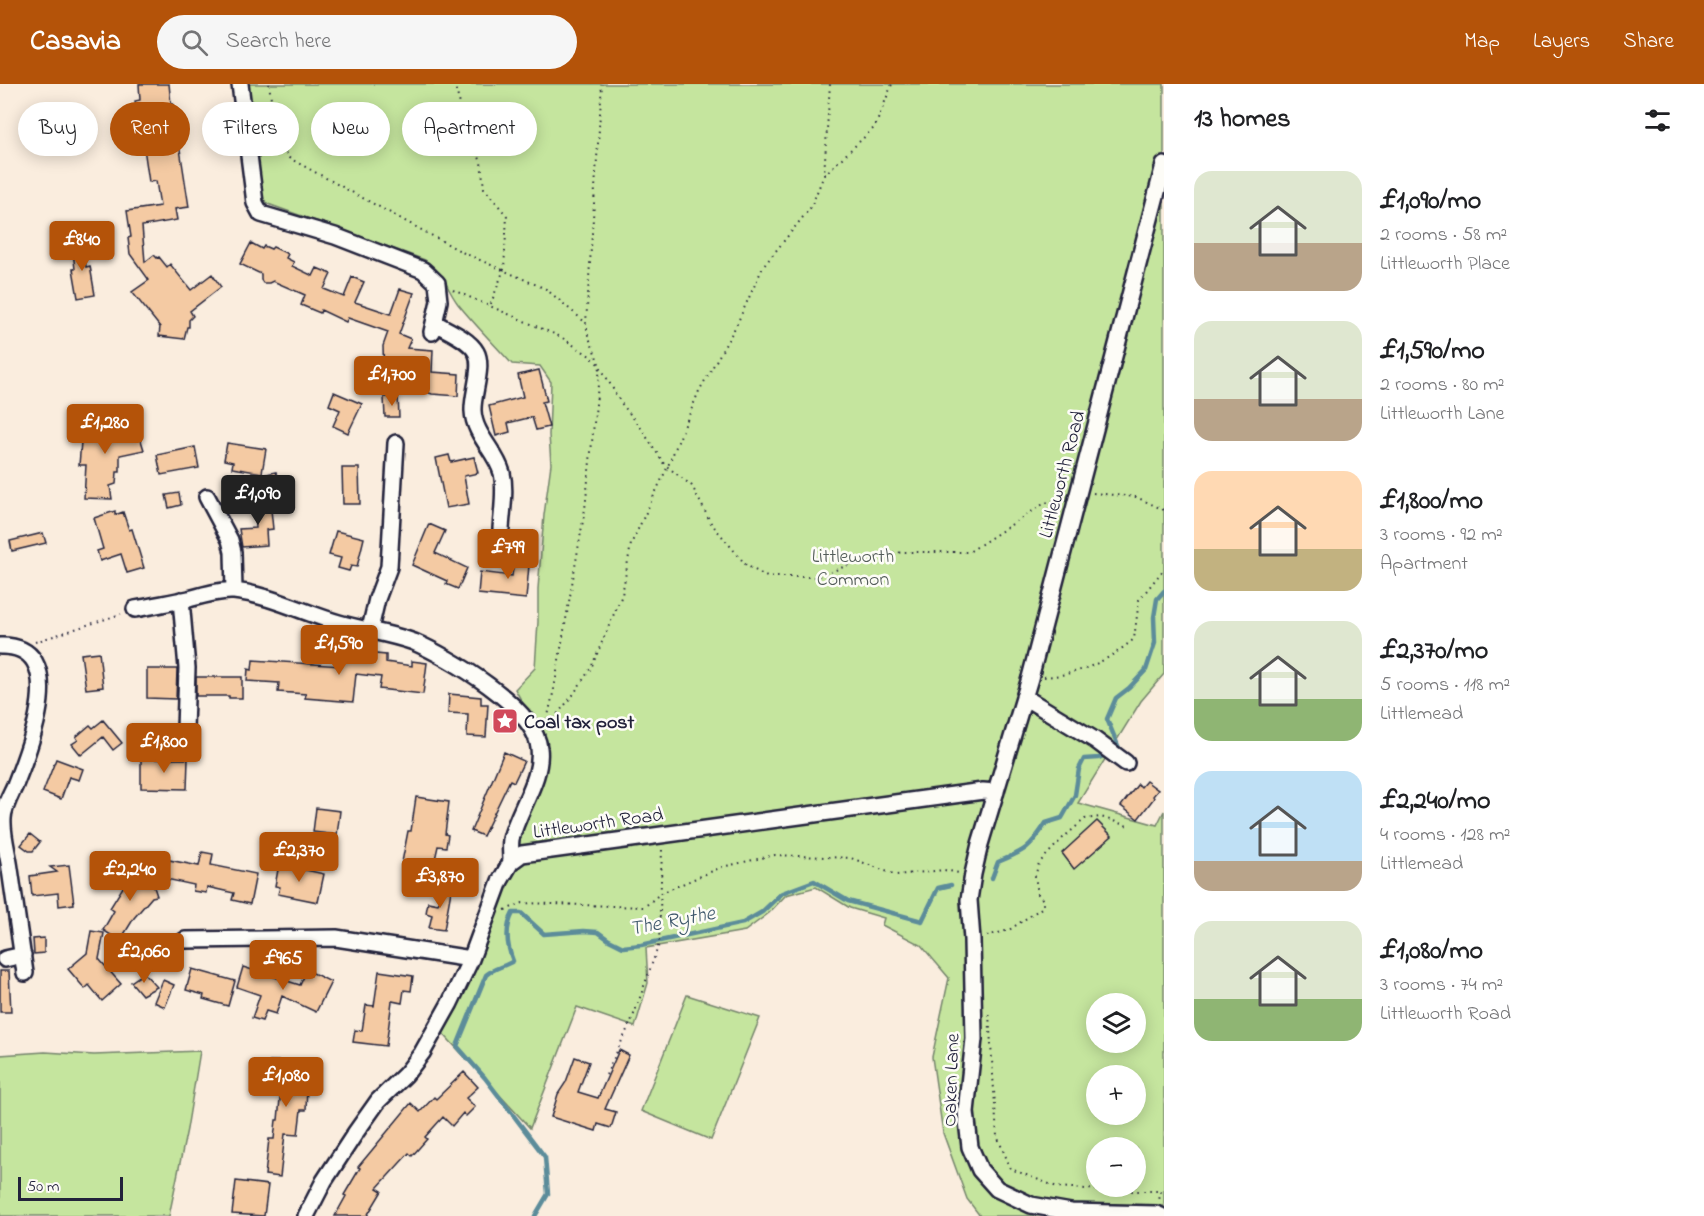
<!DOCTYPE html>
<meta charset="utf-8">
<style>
:root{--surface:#fff;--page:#f6f6f6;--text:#202124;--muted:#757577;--accent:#b45309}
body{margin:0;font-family:"Indie Flower",sans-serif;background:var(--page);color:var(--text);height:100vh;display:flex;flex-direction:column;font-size:22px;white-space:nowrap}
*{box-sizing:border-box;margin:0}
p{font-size:20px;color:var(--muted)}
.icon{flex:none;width:33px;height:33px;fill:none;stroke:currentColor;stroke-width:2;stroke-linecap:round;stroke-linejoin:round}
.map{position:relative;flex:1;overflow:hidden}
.drawer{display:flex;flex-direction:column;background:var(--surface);width:540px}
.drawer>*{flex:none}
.guide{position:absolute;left:18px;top:18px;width:570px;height:54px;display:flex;gap:12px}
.tools{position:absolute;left:1086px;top:909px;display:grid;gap:12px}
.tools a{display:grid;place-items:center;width:60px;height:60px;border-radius:50%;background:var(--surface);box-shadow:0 3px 15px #0003;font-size:30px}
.scale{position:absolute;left:18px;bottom:15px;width:105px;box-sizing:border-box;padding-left:6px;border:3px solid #22223b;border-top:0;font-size:16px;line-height:21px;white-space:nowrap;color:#22223b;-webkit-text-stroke:4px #fdfcf7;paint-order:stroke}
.price{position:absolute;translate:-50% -51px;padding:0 14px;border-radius:6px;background:var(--accent);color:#fff;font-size:20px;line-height:39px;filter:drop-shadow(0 2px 3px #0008)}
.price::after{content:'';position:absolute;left:50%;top:36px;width:18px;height:14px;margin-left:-9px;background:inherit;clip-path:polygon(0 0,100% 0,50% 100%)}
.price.selected{background:#222;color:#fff}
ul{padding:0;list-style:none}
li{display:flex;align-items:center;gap:18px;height:150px;padding:0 30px}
li span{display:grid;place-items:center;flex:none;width:168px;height:120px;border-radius:18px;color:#555}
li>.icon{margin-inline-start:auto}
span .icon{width:72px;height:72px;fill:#fffc;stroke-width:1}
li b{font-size:26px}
h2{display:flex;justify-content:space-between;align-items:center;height:72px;padding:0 30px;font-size:26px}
.tag{padding:0 21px;border-radius:27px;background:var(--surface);box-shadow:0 3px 15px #0003;font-size:21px;line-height:54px}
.tag.selected{background:var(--accent);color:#fff}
header{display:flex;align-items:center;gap:36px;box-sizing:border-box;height:84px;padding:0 30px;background:var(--accent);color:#fff}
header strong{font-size:28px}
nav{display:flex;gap:33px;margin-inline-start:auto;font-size:21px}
.search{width:420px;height:54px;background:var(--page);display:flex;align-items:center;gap:15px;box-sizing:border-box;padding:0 21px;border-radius:33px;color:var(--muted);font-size:22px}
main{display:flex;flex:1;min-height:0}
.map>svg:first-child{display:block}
.green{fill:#c5e59e;stroke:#74846c;stroke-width:1.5;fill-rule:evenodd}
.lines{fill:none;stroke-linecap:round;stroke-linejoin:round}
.stream{stroke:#5b8c9a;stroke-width:4.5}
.building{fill:#f4caa3;stroke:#22223b;stroke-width:1.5}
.minor-casing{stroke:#22223b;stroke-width:20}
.path{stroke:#22223b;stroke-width:2;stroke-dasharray:1.5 4.5;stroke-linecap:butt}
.minor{stroke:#fdfcf7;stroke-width:15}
.labels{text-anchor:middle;stroke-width:5;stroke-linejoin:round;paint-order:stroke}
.street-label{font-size:20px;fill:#22223b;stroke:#fdfcf7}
.park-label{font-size:20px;fill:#535c59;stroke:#fdfcf7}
.poi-label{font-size:20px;font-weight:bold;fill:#22223b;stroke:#fdfcf7;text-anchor:start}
.water-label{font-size:21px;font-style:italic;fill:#3e576b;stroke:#fdfcf7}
</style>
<header>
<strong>Casavia</strong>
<div class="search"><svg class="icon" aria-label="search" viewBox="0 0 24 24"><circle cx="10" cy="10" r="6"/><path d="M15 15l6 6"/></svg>Search here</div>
<nav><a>Map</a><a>Layers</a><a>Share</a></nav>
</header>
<main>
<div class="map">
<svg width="1164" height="1132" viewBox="0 0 1164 1132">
<rect width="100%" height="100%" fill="#faedde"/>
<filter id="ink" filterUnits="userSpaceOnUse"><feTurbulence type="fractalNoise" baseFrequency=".0167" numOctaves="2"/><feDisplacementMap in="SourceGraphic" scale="12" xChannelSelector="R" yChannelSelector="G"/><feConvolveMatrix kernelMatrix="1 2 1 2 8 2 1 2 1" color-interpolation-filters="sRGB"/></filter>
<g filter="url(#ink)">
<path class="green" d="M246,0H1164V590L1141,617L1078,719L1157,741L1164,727V1132H980L967,1115L943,1049L932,973L949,894L921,861L882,841L884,834L850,824L816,803L786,811L769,829L745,847L646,864L648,899L635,943L577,923L530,1044L438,944L471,875L537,688L530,632L515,605L535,584L538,538V505L544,431L551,380L549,351L551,298L540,282L512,280C494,260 475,241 458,220C444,201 446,190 425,176L268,120L263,114L259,105ZM1096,920H1136V958H1096ZM1096,992H1136V1030H1096ZM1096,1064H1136V1102H1096Z
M687,911L760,934L711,1056L641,1027Z
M200,967L187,1045L169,1132H0V971L45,968L94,971Z"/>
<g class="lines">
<path class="stream" d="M1114,666L1119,664L1107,635L1116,614L1129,604L1146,586L1155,559L1154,533L1157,515L1164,507
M992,794L998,778C1025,767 1030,764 1046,739L1062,734L1075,711L1079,685L1084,675L1099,674L1107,670
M535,1132L548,1110L545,1073L485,994L457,962L486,891C495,883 504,883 513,877C507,862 505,844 513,829H521L544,850L584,847L598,848L609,856L623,863L641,861L743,839L762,828L782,809L814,797L848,817L922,837L938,804L951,801"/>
</g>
<path class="building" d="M139,0H169L171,20H173L189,123L175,125L177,136L142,142L145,178L154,171L157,174L159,173L167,183L170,180L191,206L212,190L221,203L190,227L193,232L189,236V243H187L184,255L159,252L160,243L132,208L149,196L130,170L128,154L131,153L127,127L160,122L156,97L149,98L144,64L147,63L143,32H137L135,17L140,16Z
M83,158L86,183L90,182L95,211L78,214L73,185H75L72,159Z
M251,159L262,165L264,162L271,165L273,163L288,170L286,174L294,178L292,182L313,192L317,184L331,190L324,205L344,213L352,193L364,198L355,218L391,230L400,205L414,209L399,250L411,255L407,264L433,266L432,288L459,290L458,312L432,310L384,293L383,262L388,248L348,234L346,238L321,226L320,229L301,221L305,211L273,197L269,199H263L261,196V190L240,180Z
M539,286L547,317L542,318L549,343L536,346L532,333L508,339L510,348L496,352L489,322L523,313L518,291Z
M334,308L362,320L348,349L333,342L340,326L329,321Z
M398,312L399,333H385L384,313Z
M83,335L111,337L110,348L136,340L144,366L120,371V388H117L116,400L110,402L112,415L84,414L86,381H79Z
M227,359L266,365L262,389L232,384L233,378L224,376Z
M195,363L199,384L161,391L157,371Z
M449,371L451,378L474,373L478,389L464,392L469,420L446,424L436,374Z
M342,384H359L360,420H343Z
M276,388L279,402L265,405L262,391Z
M179,409L181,421L169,424L166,411Z
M270,416L273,445L266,446L267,461L242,463L239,445L256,444L254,417Z
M115,427V431L123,428L129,446L132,445L144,484L127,489L121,470L100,477L97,467L103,465L94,434Z
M429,440L445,447L435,469L467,484L458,505L446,500L447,497L412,481Z
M336,447L364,454L357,483L351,482L349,487L338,484L341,474L329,471Z
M43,449L46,459L12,467L10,457Z
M515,468L530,470L526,515L478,510L480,488L512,492Z
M344,567L386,571V578L412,582V577L427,579L423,610L379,605L381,593L356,590L353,618L305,614L306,610L278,608L279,599L247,597L248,585L252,586L253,576L342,582Z
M99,568L103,603L86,605L81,570Z
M147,585H177L176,615L147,614Z
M196,593H242V614H229V612H196Z
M449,610L481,613V620H488L486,653L467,652L468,630L448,629Z
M103,636L122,659L113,666L103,653L81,671L72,660L78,656L76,653L90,641L93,644Z
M504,668L524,677L514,698L510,696L483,752L471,747Z
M56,675L83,685L79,696L69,693L61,715L43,708Z
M141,675H188L187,705L141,704Z
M1146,697L1158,706L1153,712L1154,714L1138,735L1121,722L1138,700L1141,703Z
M416,713L449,718L445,750L448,751L446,763L438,762L429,802L406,798L409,779L402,778L408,747H411Z
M316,724L340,727L337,751L313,748Z
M1097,737L1112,752L1074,785L1062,769Z
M30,750L40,758L33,767H29L21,761Z
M202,768L213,770L211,781L256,790L250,820L232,816L234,809L207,803L206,809L193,807L194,801L166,795L169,776L199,782Z
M279,780L324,790L318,818L278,810L280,803L275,802Z
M69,781L74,820L59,822L58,809L32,812L30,792L57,788L50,783Z
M147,782L157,812L152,813L134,834L120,857L103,846L114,827L110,824L133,787Z
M450,795L453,796L444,846L429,844L432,831L426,829L428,818L438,820Z
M91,847L104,849L99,875L121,900L102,917L89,901L85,905L68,885L87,869Z
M44,854V869L34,870L33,855Z
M243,883L300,901L307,886L331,898L316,928L282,912L276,930L266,927L262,937L252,934L260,911L237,903Z
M192,885L235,897L228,922L203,915L204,911L186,906Z
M0,887H9L11,928H0Z
M379,887L413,892L411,907L404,906L402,919L392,917L386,962L353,958L355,946L362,947L366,921L374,922Z
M144,889L157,903L142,911L131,898Z
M163,896L174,901L165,923L154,918Z
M619,966L629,971L605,1025L616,1028L611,1044L598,1040L596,1047L551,1033L558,1010L566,998L575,973L589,978L578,1008L598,1014Z
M270,977L308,978L306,1026H301L298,1051L285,1050L280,1093L265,1091L269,1055H274L276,1036H278L281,1004H269Z
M464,988L478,1003L466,1014L475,1023L466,1032L463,1029L452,1042L443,1033L425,1053L427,1055L412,1072L409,1069L377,1104L382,1107L367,1132H335L346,1112L344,1111L360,1084L358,1083L411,1019L420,1028L434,1013L436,1015Z
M236,1097L268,1101L264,1132L232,1130Z"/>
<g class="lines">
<defs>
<path id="minor" d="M240,0L255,119L261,130L335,152L423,186L437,199L439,217L432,248
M435,239C447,246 469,255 476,268C484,282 472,311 473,327C474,351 496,367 502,389C506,406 502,427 501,445
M207,413L230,456L233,468L234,507
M181,516L187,584L185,645
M135,525C153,522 171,518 189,515C203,511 219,506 234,507C270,511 304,529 339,539C363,546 389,549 414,558C449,573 535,623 539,664C543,695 518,725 511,755C510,762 511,770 511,778
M370,545L377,515L389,483L396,359
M0,562C72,560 29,666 15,701C10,712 3,724 3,735C2,751 8,769 10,785C15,820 20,854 25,889
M1024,613L1095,656L1126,679
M185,856L336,854L471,875
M5,875L23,871
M306,1132L324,1097L356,1048L378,1017L406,990L422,969L450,919L471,875L500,797L511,778L522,770L983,707L996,708
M1161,1132L1156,1130L1071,1128L1031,1121L997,1105L980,1086L970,1063L966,1028L974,955L972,856L969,816L973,790L980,760L1030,594L1164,81"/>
</defs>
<use href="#minor" class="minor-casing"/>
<path class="path" d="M269,0L277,57L289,74L464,169L546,205L586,239
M454,0L467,43L481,78L484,104L507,132L504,185L490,222
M824,91L875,43L892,0
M453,206L561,253L590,272L600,282L621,319L639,341L664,380L692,402L711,439L746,481L767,493H818L871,472L904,468H969L1045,419L1061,415
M1093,409L1136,413L1164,426
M35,558L121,530
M1044,593C1081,590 1106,578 1134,555L1139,516L1164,485
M546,641L554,605L585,425L600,282L588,251L586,239L602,0
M546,644L573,611L591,584L622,511L631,460L668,382L699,307L736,242L763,183L811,123L824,91L830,0
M505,826L523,819L644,823L661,809L722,783L775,771L851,774L896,791L944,786L959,789
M987,852L1009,846L1043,823V816L1038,810L1035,792L1039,779L1064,753L1085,735L1101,733L1128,742
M989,930L997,1052L1011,1085L1057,1103L1115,1107H1161L1159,1116
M606,991L633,933L659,860L662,765"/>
<use href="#minor" class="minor"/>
</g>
</g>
<defs>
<symbol id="sight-square" viewBox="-11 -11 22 22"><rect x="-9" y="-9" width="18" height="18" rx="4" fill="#d1495b" stroke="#fdfcf7"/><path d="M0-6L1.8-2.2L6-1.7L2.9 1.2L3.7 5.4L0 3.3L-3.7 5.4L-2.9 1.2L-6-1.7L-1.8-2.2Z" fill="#fff"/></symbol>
</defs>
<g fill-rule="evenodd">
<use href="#sight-square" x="490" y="622" width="30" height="30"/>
</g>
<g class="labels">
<g class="street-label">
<text transform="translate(1061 390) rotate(-75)" y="7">Littleworth Road</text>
<text transform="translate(598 738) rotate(-8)" y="7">Littleworth Road</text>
<text transform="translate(950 996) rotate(-88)" y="7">Oaken Lane</text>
</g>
<g class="park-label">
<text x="853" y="478">Littleworth<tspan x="853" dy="23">Common</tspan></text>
</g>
<g class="poi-label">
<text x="524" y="644">Coal tax post</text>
</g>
<g class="water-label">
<text transform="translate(672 836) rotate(-11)" y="7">The Rythe</text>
</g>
</g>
</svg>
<div class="tools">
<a><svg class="icon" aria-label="layers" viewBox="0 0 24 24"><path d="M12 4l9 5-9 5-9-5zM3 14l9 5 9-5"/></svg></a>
<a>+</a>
<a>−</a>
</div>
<div class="scale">50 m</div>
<b class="price" style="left:82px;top:188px">£840</b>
<b class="price" style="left:392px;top:323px">£1,700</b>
<b class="price" style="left:105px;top:371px">£1,280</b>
<b class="price selected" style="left:258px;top:442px">£1,090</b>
<b class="price" style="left:508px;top:496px">£799</b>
<b class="price" style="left:339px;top:592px">£1,590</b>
<b class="price" style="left:164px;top:690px">£1,800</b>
<b class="price" style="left:299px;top:799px">£2,370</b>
<b class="price" style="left:130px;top:818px">£2,240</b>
<b class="price" style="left:440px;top:825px">£3,870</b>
<b class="price" style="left:144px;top:900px">£2,060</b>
<b class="price" style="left:283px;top:907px">£965</b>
<b class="price" style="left:286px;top:1024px">£1,080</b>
<div class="guide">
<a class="tag">Buy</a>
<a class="tag selected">Rent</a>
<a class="tag">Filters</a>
<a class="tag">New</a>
<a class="tag">Apartment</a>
</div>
</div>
<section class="drawer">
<h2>13 homes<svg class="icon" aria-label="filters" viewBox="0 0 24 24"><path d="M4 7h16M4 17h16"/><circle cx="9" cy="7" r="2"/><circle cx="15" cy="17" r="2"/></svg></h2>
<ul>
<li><span style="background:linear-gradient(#dfe7d0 60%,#b9a48a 0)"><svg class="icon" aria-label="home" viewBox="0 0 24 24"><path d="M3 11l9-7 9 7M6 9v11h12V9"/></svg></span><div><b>£1,090/mo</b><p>2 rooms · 58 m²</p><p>Littleworth Place</p></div></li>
<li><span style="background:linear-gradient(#dfe7d0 65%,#b9a48a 0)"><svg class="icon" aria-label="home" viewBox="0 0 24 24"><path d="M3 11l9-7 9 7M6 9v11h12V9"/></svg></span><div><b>£1,590/mo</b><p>2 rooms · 80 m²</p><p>Littleworth Lane</p></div></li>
<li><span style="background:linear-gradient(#ffd9b3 65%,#c2b280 0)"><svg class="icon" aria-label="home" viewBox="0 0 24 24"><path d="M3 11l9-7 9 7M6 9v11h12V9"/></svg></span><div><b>£1,800/mo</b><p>3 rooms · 92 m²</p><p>Apartment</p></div></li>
<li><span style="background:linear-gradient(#dfe7d0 65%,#8fb573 0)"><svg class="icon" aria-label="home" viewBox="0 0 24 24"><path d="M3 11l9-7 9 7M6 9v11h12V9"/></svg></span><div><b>£2,370/mo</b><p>5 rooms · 118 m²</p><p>Littlemead</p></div></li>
<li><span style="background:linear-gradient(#bfe0f5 75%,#b9a48a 0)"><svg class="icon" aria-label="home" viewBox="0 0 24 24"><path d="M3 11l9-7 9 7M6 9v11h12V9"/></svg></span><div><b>£2,240/mo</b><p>4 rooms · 128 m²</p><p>Littlemead</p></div></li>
<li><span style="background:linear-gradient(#dfe7d0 65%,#8fb573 0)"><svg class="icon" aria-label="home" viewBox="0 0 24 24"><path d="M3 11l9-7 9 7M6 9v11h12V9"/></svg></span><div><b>£1,080/mo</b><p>3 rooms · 74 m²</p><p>Littleworth Road</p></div></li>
</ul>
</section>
</main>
